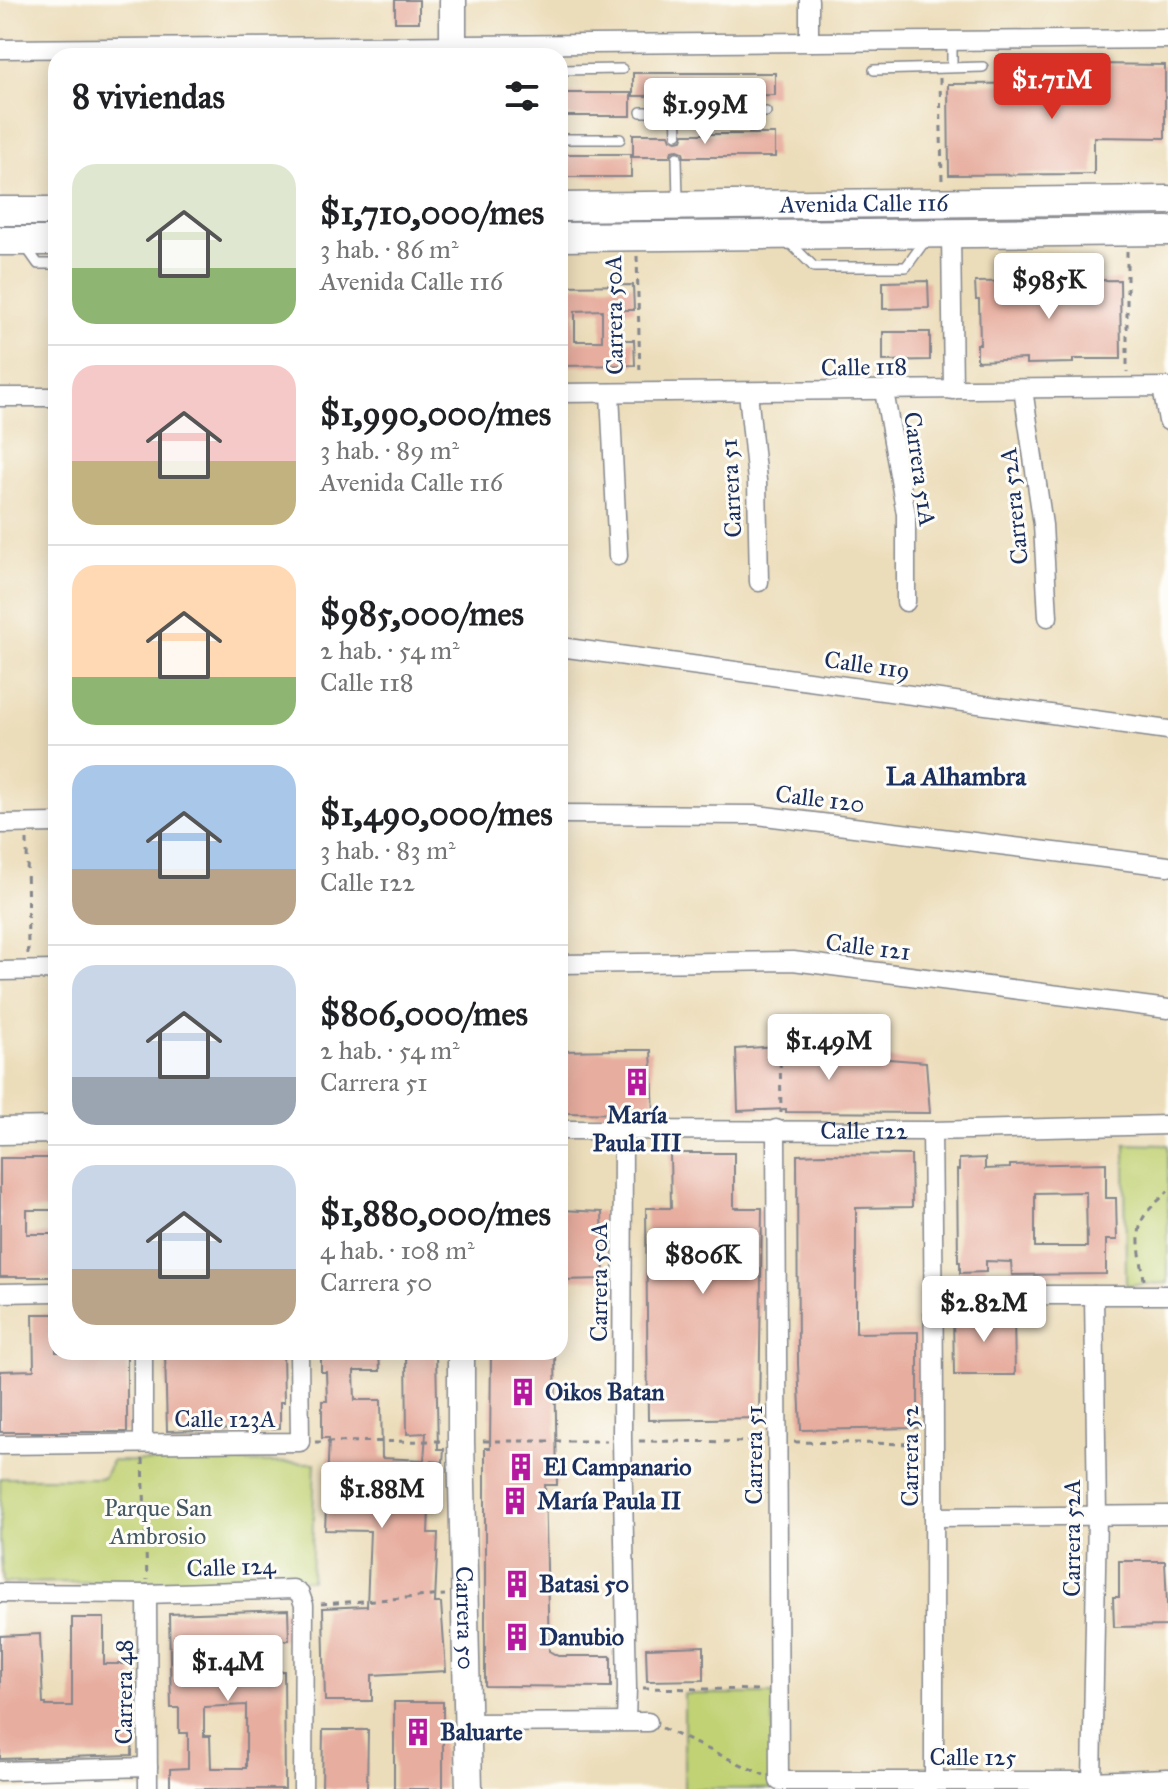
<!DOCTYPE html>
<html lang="es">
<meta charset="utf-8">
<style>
:root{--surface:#fff;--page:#f6f6f6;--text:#202124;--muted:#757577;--line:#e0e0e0;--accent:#d93025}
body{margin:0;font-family:"IM FELL Great Primer",serif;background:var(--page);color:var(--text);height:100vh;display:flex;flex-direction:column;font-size:30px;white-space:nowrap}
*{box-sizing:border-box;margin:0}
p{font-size:26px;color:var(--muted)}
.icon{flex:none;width:44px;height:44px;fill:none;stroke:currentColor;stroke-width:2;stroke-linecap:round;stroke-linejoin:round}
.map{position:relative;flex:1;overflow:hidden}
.sheet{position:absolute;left:48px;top:48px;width:520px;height:1312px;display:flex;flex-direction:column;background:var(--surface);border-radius:24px;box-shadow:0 4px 20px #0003}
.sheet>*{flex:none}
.price{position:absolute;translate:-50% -68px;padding:0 18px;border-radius:8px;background:#fff;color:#222;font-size:26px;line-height:52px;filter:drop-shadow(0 2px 4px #0008)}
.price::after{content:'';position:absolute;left:50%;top:48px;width:24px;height:18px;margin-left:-12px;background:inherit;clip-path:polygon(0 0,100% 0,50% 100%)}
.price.active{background:var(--accent);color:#fff}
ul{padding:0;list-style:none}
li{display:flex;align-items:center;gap:24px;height:200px;padding:0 24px}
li+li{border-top:2px solid var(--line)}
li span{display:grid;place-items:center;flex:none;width:224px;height:160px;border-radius:24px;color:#555}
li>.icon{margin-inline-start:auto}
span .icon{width:96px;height:96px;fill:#fffc;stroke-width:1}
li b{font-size:34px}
h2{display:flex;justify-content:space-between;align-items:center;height:96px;padding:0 24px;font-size:34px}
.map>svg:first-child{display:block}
.green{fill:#c1d275;stroke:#6e806a;stroke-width:2}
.building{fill:#e7ad9f;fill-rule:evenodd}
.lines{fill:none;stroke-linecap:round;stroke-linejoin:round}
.lane-casing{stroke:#84868c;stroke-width:12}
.street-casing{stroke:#84868c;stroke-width:21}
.secondary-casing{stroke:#84868c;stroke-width:29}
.primary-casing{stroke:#84868c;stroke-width:31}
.path{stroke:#84868c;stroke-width:3;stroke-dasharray:6 6;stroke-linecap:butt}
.lane{stroke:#fff;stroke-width:9}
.street{stroke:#fff;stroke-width:18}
.secondary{stroke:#fff;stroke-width:26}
.primary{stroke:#fff;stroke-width:28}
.labels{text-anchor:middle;stroke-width:6;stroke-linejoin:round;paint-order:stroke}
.street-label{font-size:24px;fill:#1b2f5e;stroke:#fdfcf7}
.poi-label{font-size:24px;font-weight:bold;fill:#1b2f5e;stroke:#fdfcf7;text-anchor:start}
.park-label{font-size:24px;fill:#445864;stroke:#fdfcf7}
.neighbourhood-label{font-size:26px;font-weight:bold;fill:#1b2f5e;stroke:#fdfcf7}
</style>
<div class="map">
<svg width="1168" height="1789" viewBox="0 0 1168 1789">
<rect width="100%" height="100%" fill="#fdfcf7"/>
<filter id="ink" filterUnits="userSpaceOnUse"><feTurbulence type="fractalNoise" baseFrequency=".0125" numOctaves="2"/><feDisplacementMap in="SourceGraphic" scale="16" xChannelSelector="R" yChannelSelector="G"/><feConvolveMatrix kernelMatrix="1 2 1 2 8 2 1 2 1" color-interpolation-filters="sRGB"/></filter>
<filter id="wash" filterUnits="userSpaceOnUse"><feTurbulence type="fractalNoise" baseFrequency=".006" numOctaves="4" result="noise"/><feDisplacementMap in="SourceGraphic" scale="32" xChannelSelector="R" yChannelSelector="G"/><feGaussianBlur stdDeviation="1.8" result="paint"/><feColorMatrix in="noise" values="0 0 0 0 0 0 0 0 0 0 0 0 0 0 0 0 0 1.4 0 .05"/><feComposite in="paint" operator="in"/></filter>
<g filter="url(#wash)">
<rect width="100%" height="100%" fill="#ecddba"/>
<path class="green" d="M1125,1144L1168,1145V1283L1126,1285Z
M112,1461L315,1463L311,1580L3,1583L0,1543V1478H103Z
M684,1694H773V1789H684Z"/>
<g id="blocks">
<path class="building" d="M395,0H419V22H395Z
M1094,64L1165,65V138L1094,137V174L949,175L948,84L1094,83Z
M633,73H775V95L633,96Z
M560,93H631V116H560Z
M633,134H669L671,139L677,141L682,140L684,134H775V157H684L683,152L678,150L672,151L670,157H633Z
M560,154H631V177H560Z
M1120,280L1121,359H1073V363L1026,364V359L977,361V344H980L979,300H976L975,282Z
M928,281L929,308L883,309V282Z
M633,285L634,310H622V340H634L635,365L560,366V286ZM602,310V341H575V311Z
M883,332H930V360L883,361Z
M776,1046H820L876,1058L926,1062L930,1113L786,1112V1109L738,1111L736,1049Z
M620,1050H651L654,1114L560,1113V1051Z
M670,1153H734V1208H762L759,1418L648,1420L646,1208H671Z
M824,1154L911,1155L912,1207L856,1208V1333L918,1332V1428L801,1430L798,1364L797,1155Z
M0,1158H56V1210H27V1234H56V1277H0Z
M985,1158V1169L1010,1168V1165L1106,1163V1198H1116L1117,1240H1106V1274L1012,1275L1011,1262L986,1261V1272L960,1273V1262H958L957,1170H959V1159ZM1086,1192L1087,1247H1035V1193Z
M560,1210L602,1212L604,1279L560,1280Z
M33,1314H56V1352H127V1432H0V1371L34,1370Z
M953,1314H1014L1015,1375H954Z
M165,1352H283L284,1402H280V1428L167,1431Z
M321,1352H379L380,1371H354L355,1400H381L382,1458L424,1460L426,1433L407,1434L406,1352H436L438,1449H444L443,1462L431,1461L428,1533H438L435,1603H441L446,1671L372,1675V1701H325L323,1608L367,1606L370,1531L325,1530L329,1438H322V1401H327L326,1372H321Z
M491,1352H555L557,1485H545L549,1651L558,1656H611V1687L485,1686V1448H490Z
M1119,1561H1165L1168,1626L1114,1627L1113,1597H1119Z
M288,1610L289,1640L216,1642L217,1673L284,1671L285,1789H170V1769L188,1768V1733H179V1708H171L169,1614ZM246,1705V1768H211L210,1736H204V1707Z
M72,1618H104V1664H133L132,1755L0,1759V1636L40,1634L43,1704H46V1706H72Z
M704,1646V1680L647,1681L646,1648Z
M394,1702H443V1789H394Z
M323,1730H368L367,1789H322Z"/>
</g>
</g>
<g filter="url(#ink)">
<use href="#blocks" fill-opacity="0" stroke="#84868c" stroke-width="2"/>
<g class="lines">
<defs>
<path id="lane" d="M952,68V41
M560,70L622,69
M874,70L983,67
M641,112H766
M676,112L677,134
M560,139H620
M677,157L678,201
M787,240L814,267H906L927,238
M26,247L38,264H56"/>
<g id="street">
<path d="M809,0V42"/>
<path d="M0,49L1168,39"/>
<path d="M951,233L953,390"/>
<path d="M1162,387L1168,421"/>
<path d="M1023,389L1043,525L1048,617"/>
<path d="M884,391L906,514V602"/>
<path d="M748,392L757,481L759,582"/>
<path d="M560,393L1168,387"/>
<path d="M610,393L618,556"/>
<path d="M0,397H56"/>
<path d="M560,647L1168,730"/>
<path d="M560,814L757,815L1168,866"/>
<path d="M0,824L56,823"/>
<path d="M560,964L793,961L1168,1009"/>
<path d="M0,971L56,970"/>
<path d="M776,1129L779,1781H1092L1168,1778"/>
<path id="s1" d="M560,1130L932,1131L1168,1125"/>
<path d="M623,1131L622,1441L627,1688L626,1721"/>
<path d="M932,1131C935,1348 934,1565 934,1781"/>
<path d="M0,1293L56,1292"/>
<path d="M934,1295H1168"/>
<path d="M143,1443V1352"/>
<path d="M0,1445L300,1442L299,1352"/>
<path d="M934,1517L1168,1515"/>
<path d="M0,1593L147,1594L293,1589L300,1594L304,1605L303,1789"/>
<path d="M147,1594L148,1789"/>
<path d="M468,1723L648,1722"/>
<path d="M0,1771L148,1767"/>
<path d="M1092,1781L1097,1516L1094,1295"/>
</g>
<g id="secondary">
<path d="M453,0V56"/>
<path d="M0,1131L56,1130"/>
<path id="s2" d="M461,1352V1441L469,1789"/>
</g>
<g id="primary">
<path id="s3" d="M560,207L1168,200"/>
<path d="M0,211H56"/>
<path d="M560,237L1168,231"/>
<path d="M0,241H56"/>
</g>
</defs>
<use href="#lane" class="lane-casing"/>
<use href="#street" class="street-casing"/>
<use href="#secondary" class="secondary-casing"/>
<use href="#primary" class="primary-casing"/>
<path class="path" d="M940,78L942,182
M1127,251V372
M637,256L640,376
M27,840L28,956
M780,1049L781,1113
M1144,1280C1142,1261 1133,1232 1145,1215C1151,1206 1161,1199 1168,1191
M483,1441H607
M639,1441L763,1442
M315,1442L440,1441
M794,1442L919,1444
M143,1459L147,1580
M321,1604L445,1595
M643,1688L763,1690
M662,1728L764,1775"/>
<use href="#lane" class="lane"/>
<use href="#street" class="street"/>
<use href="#secondary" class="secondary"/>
<use href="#primary" class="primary"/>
</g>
</g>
<defs>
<symbol id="building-bare" viewBox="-9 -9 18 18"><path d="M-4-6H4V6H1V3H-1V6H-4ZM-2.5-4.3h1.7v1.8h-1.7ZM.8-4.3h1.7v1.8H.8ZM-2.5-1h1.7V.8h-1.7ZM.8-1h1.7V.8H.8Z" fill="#b5179e" stroke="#fdfcf7" stroke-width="2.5" paint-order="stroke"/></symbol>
</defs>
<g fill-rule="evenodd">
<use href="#building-bare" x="617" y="1062" width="40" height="40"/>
<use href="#building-bare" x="503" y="1372" width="40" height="40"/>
<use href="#building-bare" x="501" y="1447" width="40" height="40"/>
<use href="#building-bare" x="495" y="1481" width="40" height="40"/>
<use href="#building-bare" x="497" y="1564" width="40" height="40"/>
<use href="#building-bare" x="497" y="1617" width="40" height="40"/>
<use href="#building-bare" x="398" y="1712" width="40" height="40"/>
</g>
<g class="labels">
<g class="street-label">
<text dy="8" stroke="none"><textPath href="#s3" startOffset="304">Avenida Calle 116</textPath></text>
<text transform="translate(614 315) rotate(-91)" y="8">Carrera 50A</text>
<text transform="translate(864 367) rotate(-1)" y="8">Calle 118</text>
<text transform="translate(920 469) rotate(82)" y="8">Carrera 51A</text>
<text transform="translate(731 488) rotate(-93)" y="8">Carrera 51</text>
<text transform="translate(1014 506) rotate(-96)" y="8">Carrera 52A</text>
<text transform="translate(867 665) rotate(8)" y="8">Calle 119</text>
<text transform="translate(820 799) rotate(7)" y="8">Calle 120</text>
<text transform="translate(868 947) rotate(7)" y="8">Calle 121</text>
<text dy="8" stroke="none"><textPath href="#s1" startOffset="304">Calle 122</textPath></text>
<text transform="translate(599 1282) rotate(-90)" y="8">Carrera 50A</text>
<text x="225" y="1427">Calle 123A</text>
<text transform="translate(754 1455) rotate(-90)" y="8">Carrera 51</text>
<text transform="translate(910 1456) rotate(-90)" y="8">Carrera 52</text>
<text transform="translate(1072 1538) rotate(-90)" y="8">Carrera 52A</text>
<text transform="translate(231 1567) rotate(-2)" y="8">Calle 124</text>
<text dy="8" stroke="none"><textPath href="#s2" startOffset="266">Carrera 50</textPath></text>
<text transform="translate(124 1692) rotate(-90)" y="8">Carrera 48</text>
<text x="973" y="1765">Calle 125</text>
</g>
<g class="poi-label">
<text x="637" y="1123" text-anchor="middle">María<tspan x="637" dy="28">Paula III</tspan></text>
<text x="545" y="1400">Oikos Batan</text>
<text x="543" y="1475">El Campanario</text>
<text x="537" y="1509">María Paula II</text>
<text x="539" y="1592">Batasi 50</text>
<text x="539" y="1645">Danubio</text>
<text x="440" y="1740">Baluarte</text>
</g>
<g class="park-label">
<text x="158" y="1516">Parque San<tspan x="158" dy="28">Ambrosio</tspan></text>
</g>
<g class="neighbourhood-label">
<text x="956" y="785">La Alhambra</text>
</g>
</g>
</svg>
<b class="price active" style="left:1052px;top:121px">$1.71M</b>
<b class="price" style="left:705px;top:146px">$1.99M</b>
<b class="price" style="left:1049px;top:321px">$985K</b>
<b class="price" style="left:829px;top:1082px">$1.49M</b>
<b class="price" style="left:703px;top:1296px">$806K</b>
<b class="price" style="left:984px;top:1344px">$2.82M</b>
<b class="price" style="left:382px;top:1530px">$1.88M</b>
<b class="price" style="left:228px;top:1703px">$1.4M</b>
<section class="sheet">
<h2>8 viviendas<svg class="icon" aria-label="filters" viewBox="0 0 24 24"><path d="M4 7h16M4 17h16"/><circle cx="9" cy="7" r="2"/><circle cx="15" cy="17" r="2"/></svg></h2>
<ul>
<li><span style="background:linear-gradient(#dfe7d0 65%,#8fb573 0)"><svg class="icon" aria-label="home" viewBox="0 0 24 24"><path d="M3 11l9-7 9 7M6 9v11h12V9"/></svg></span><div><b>$1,710,000/mes</b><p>3 hab. · 86 m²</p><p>Avenida Calle 116</p></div></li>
<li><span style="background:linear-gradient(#f6c9c9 60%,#c2b280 0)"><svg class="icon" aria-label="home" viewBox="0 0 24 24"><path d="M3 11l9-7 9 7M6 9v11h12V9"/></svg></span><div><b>$1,990,000/mes</b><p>3 hab. · 89 m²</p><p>Avenida Calle 116</p></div></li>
<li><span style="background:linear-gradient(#ffd9b3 70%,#8fb573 0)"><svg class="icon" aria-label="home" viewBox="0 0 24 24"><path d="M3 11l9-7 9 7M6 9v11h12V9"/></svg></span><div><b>$985,000/mes</b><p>2 hab. · 54 m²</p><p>Calle 118</p></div></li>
<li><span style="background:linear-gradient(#a9c7e8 65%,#b9a48a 0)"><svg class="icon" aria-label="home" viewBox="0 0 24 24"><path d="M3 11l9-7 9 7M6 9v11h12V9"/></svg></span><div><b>$1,490,000/mes</b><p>3 hab. · 83 m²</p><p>Calle 122</p></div></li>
<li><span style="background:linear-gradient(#c9d6e8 70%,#9aa5b1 0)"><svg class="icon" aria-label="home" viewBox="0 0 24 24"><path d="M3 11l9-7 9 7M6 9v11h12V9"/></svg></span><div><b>$806,000/mes</b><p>2 hab. · 54 m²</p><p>Carrera 51</p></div></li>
<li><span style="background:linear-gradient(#c9d6e8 65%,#b9a48a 0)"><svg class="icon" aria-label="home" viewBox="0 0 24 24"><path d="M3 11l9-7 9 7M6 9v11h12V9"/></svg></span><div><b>$1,880,000/mes</b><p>4 hab. · 108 m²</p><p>Carrera 50</p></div></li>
</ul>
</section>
</div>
